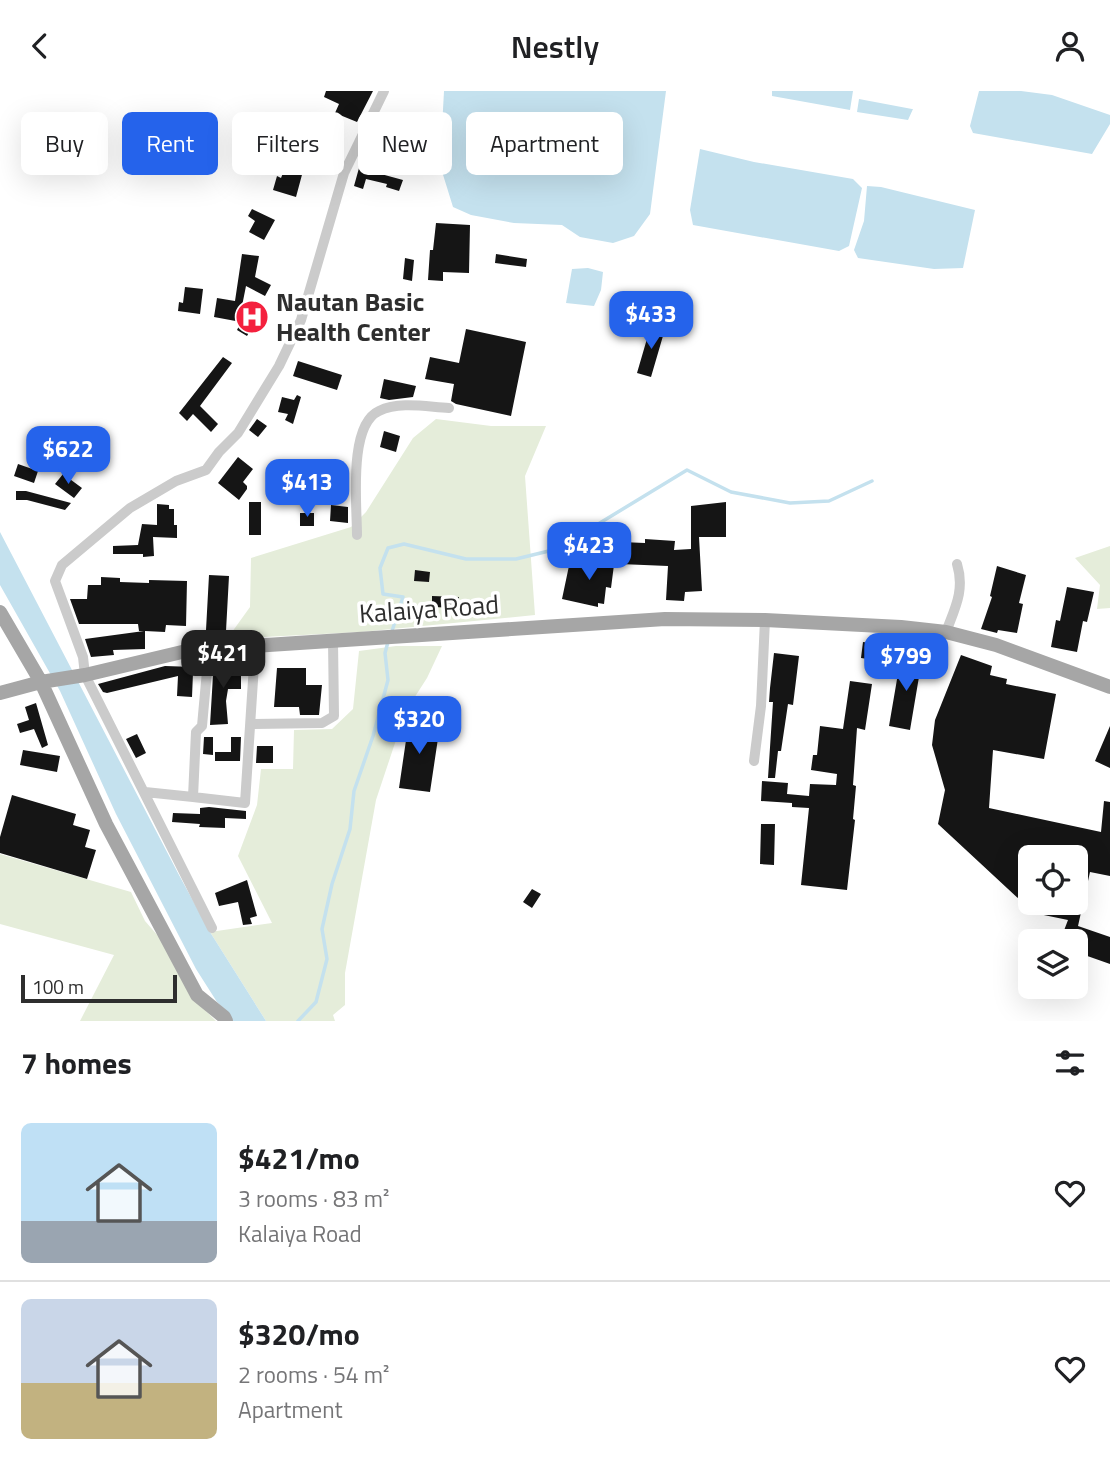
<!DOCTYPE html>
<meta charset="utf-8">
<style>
:root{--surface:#fff;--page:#f2f2f2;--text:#202124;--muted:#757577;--line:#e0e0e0;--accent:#2563eb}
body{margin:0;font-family:"Titillium Web",sans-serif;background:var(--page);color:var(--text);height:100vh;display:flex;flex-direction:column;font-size:26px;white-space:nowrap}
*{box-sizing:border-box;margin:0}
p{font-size:23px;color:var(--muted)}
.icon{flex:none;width:38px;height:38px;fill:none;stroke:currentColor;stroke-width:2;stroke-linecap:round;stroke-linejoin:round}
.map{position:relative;height:930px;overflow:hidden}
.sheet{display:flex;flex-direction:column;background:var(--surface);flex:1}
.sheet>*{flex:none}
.top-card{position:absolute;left:21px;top:21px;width:700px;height:63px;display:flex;gap:14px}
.buttons{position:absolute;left:1018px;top:754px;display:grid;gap:14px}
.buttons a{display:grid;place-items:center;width:70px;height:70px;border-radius:10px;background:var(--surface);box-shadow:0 7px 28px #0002;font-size:35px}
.scale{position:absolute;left:21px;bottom:18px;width:156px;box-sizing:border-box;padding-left:7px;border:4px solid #2e2e2e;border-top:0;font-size:19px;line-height:24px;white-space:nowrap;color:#2e2e2e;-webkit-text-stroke:5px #fff;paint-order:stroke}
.price{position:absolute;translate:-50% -60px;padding:0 16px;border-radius:14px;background:var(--accent);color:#fff;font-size:23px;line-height:46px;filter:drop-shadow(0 2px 4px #0008)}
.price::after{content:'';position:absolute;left:50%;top:42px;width:21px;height:16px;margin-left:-10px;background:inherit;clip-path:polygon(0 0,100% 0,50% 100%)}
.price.active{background:#222;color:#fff}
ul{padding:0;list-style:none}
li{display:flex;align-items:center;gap:21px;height:175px;padding:0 21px}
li+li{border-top:2px solid var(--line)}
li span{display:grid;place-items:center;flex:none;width:196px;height:140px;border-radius:10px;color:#555}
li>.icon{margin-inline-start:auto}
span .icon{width:84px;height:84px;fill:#fffc;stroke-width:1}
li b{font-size:30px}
h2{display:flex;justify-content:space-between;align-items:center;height:84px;padding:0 21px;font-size:30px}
.pill{padding:0 24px;border-radius:10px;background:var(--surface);box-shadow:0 7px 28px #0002;font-size:24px;line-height:63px}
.pill.active{background:var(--accent);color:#fff}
header{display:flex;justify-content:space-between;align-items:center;height:91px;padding:0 21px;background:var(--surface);font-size:32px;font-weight:600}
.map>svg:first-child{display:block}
.green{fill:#e5edda}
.water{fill:#c4e1ee}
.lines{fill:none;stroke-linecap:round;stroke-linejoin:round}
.stream{stroke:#c4e1ee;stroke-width:3.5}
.building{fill:#151515;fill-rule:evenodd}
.minor{stroke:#cbcbcb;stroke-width:10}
.major{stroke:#a6a6a6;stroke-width:14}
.labels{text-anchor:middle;stroke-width:7;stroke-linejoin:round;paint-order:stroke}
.poi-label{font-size:26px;font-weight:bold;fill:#2e2e2e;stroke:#fff;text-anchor:start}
.street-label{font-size:26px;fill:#2e2e2e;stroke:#fff}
</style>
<header><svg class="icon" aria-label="back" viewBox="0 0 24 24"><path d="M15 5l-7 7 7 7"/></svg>Nestly<svg class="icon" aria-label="person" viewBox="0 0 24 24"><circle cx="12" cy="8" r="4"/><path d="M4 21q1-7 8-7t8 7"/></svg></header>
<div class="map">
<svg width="1110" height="930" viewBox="0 0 1110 930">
<rect width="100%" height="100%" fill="#fff"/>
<path class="green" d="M436,328L491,335H546L525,385L535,524L361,541L227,548L250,516L251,467L351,436L366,421L413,347Z
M1110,455V517L1097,518L1100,494L1075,467Z
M396,555H442L427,587L409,615L400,637L376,709L345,882V914L333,924L335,930H266L210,841L272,832L238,765L257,714L261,678H293L294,639L332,638L353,618L359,560Z
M0,763L131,801L145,830L166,854L190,904L216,930H80L114,864L0,833Z"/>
<path class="water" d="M444,0H666L650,123L634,145L613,152L580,146L562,134L514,132L471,124L453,116L440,74Z
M772,0H853L850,19L772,5Z
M979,0H1021L1052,4L1110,24V33L1092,63L973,42L970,35Z
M859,8L912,18H913L908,29L857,21Z
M700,58L754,71L853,88L862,97L849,155L839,160L693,134L690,119Z
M867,95L881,96L975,119L963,177L934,178L858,167L854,159L864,130Z
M588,177L603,181L601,199L594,215L566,212L572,178Z
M0,441L179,784L210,841L266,930H233L228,921L217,911L196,878L116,723L60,600L0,494Z"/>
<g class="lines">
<path class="stream" d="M392,540L403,506L383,503L380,477L388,457L404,453L466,468H516L557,458L687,379L731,401L790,412L829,410L872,390
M298,930L316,911L327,868L322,838L332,793L350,738L354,700L373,645L388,589L385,562L388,551"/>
</g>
<path class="building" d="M326,0H373L357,31L335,22L339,13L324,6Z
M325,35L344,45L338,55L332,51L329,56L318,50Z
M376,41L404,50L397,70L369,61Z
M292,46L306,53L299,69L297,77L303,80L296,106L273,99L277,85L281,87L287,72L281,70Z
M359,77L403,89L399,100L386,96L387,93L366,88L363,98L354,95Z
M252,118L275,129L264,149L249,141L255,130L248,125Z
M436,132L470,134L469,182L443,181V190L428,189L430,159H433Z
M242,163L259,165L255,186L271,194L265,205L246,195L242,215L259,224L247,245L237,239L241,231L214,226L217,207L235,210Z
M496,163L527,168L526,176L495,172Z
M405,167L414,169L412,190L403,188Z
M185,196L203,198L200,223L178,220L179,211L183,212Z
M651,234L665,238L651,286L637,282Z
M466,238L526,251L511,325L456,313L451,310L454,293L425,288L430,266L459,272Z
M223,266L232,272L200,315L218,333L211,341L193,323L187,330L179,322Z
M298,270L342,284L337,299L293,285Z
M384,288L416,295L413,306L389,309L380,307Z
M297,304L301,306L293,333L285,329L288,323L278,321L282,306L294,309Z
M257,328L267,335L258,346L249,339Z
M384,340L400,345L396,361L380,356Z
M238,366L253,378L243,391L247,395V398L239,409L218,392Z
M18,373L38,380L34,392L14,385Z
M63,383L82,397L74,407L55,393Z
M16,400H26L71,412L65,419L27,409H16Z
M249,411H261V444H249Z
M726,411V446H699L702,500L685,501L684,510L666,509L668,475L620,473L621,451L645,452V448L675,450L674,459L691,458V415Z
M157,413L169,414V418H174V434H177V447L153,446L154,465L143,466V463H113V455L138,454L142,433L157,434Z
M331,414L348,416V432L330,430Z
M300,422H314V435H300Z
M599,464L615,466L611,497L606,496L604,513L598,512V516L562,508L570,470L597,476Z
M997,475L1026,484L1019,512L1023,513L1017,542L998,539L997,542L981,538L992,506L990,505Z
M415,479L430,481L429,491L414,490Z
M209,484L229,485L226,540L206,539Z
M101,486L120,487V491L149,492V489L187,490L186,535L166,534L165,541L145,540V558L113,559L114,564L91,566L85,548L144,540H139L138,533H79L70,508H87L88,494H101Z
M1067,496L1094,501L1087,531L1083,530L1077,561L1051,556L1056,529L1060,530Z
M432,505L459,506L458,517L432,516Z
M863,551L877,553L875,569L861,567Z
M774,562L799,565L793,614L788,613L781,660H778L775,687H768L773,611H769L770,597Z
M961,564L992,575L990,584L1007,588L1006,593L1056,603L1044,668L993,659L989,717L1101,741L1104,710L1110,711V785L1090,781L1078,835L1110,846V873L1076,861V850H1060L1068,829L1034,822L938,733L945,699L932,654L935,629ZM1031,766H1076V812H1031Z
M901,565L922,568L910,639L889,635Z
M214,568L228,569L227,577L241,578V598H228L226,610L228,633L210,634Z
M165,575L194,576V578H199L193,582L192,606L177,605L178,585L107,602L103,601L98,593Z
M277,577H306V594H322L319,624H300L299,616H274Z
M850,590L872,593L865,639L857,637L853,694L856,695L853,728L855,729L847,799L801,794L809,717L792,716V712L761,710L762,690L788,692L787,703L809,705L810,693L836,694L837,683L811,679L813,664H817L820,635L843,638Z
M36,612L48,654L42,657L34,638L20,642L17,633L29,629L25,616Z
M409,629L440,634L430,701L399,697Z
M1110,635V677L1095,670Z
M137,643L146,662L136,667L126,648Z
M204,646H213V664L203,663Z
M231,646H241L240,670H215V661H231Z
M257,655H273V672H256Z
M23,659L60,665L57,681L20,674Z
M12,704L76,723L73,734L90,739L85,756L96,759L87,788L0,762V746Z
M209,716L246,720V728L225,727V737L199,736L200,733L172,731L173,722L200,723V717Z
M761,733H775L774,774L760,773Z
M247,789L257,825L250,827L252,833L243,834L238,811L219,815L215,802Z
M532,798L541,803L532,817L523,811Z"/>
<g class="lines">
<path class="minor" d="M357,444C357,414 348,334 379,320C400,310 427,316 449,317
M946,541C955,517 965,499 957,473
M206,558L207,580L202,635L196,641L193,706L245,712L254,574L250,555
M251,633L322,632L334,625L333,550
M754,670L761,615L765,529
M145,701L193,706
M212,837L85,584L83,566L55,490L62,474L130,417L176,390L206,379L219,361L238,342L279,275L301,229L344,82L384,0"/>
<path class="major" d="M0,521L41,591L106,733L197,904L224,926L226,930
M0,602L41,591L85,584L182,561L206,558L665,528L765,529L901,536L946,541L996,554L1110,596"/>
</g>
<defs>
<symbol id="hospital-disc" viewBox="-11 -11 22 22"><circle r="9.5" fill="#f4213e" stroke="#fff"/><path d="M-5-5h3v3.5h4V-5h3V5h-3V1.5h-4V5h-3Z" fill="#fff"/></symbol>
</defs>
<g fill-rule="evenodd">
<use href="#hospital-disc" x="233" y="207" width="38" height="38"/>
</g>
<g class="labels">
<g class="poi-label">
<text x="276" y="220">Nautan Basic<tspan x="276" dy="30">Health Center</tspan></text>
</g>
<g class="street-label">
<text transform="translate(429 518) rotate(-4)" y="9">Kalaiya Road</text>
</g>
</g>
</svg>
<div class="buttons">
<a><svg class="icon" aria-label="locate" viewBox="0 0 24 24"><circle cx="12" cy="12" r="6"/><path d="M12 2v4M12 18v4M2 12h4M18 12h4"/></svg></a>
<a><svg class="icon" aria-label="layers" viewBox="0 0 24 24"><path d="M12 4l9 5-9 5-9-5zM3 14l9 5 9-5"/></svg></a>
</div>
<div class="scale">100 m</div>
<b class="price" style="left:651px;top:260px">$433</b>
<b class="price" style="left:68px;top:395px">$622</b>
<b class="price" style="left:307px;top:428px">$413</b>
<b class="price" style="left:589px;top:491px">$423</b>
<b class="price active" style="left:223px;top:599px">$421</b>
<b class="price" style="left:906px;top:602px">$799</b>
<b class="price" style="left:419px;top:665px">$320</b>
<div class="top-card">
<a class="pill">Buy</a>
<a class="pill active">Rent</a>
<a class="pill">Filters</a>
<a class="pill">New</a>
<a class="pill">Apartment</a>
</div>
</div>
<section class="sheet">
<h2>7 homes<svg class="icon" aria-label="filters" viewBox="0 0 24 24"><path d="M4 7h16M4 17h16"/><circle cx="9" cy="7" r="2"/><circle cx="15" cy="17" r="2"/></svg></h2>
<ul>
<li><span style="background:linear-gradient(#bfe0f5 70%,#9aa5b1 0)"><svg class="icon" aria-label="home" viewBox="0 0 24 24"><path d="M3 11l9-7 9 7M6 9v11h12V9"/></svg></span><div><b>$421/mo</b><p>3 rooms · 83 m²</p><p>Kalaiya Road</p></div><svg class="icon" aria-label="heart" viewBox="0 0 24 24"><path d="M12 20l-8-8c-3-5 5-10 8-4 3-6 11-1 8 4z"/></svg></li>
<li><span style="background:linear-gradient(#c9d6e8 60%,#c2b280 0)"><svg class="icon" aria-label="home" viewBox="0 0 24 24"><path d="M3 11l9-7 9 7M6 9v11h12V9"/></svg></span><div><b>$320/mo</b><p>2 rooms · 54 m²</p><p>Apartment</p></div><svg class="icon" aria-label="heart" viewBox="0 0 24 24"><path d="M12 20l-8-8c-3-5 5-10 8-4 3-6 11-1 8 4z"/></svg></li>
</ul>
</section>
